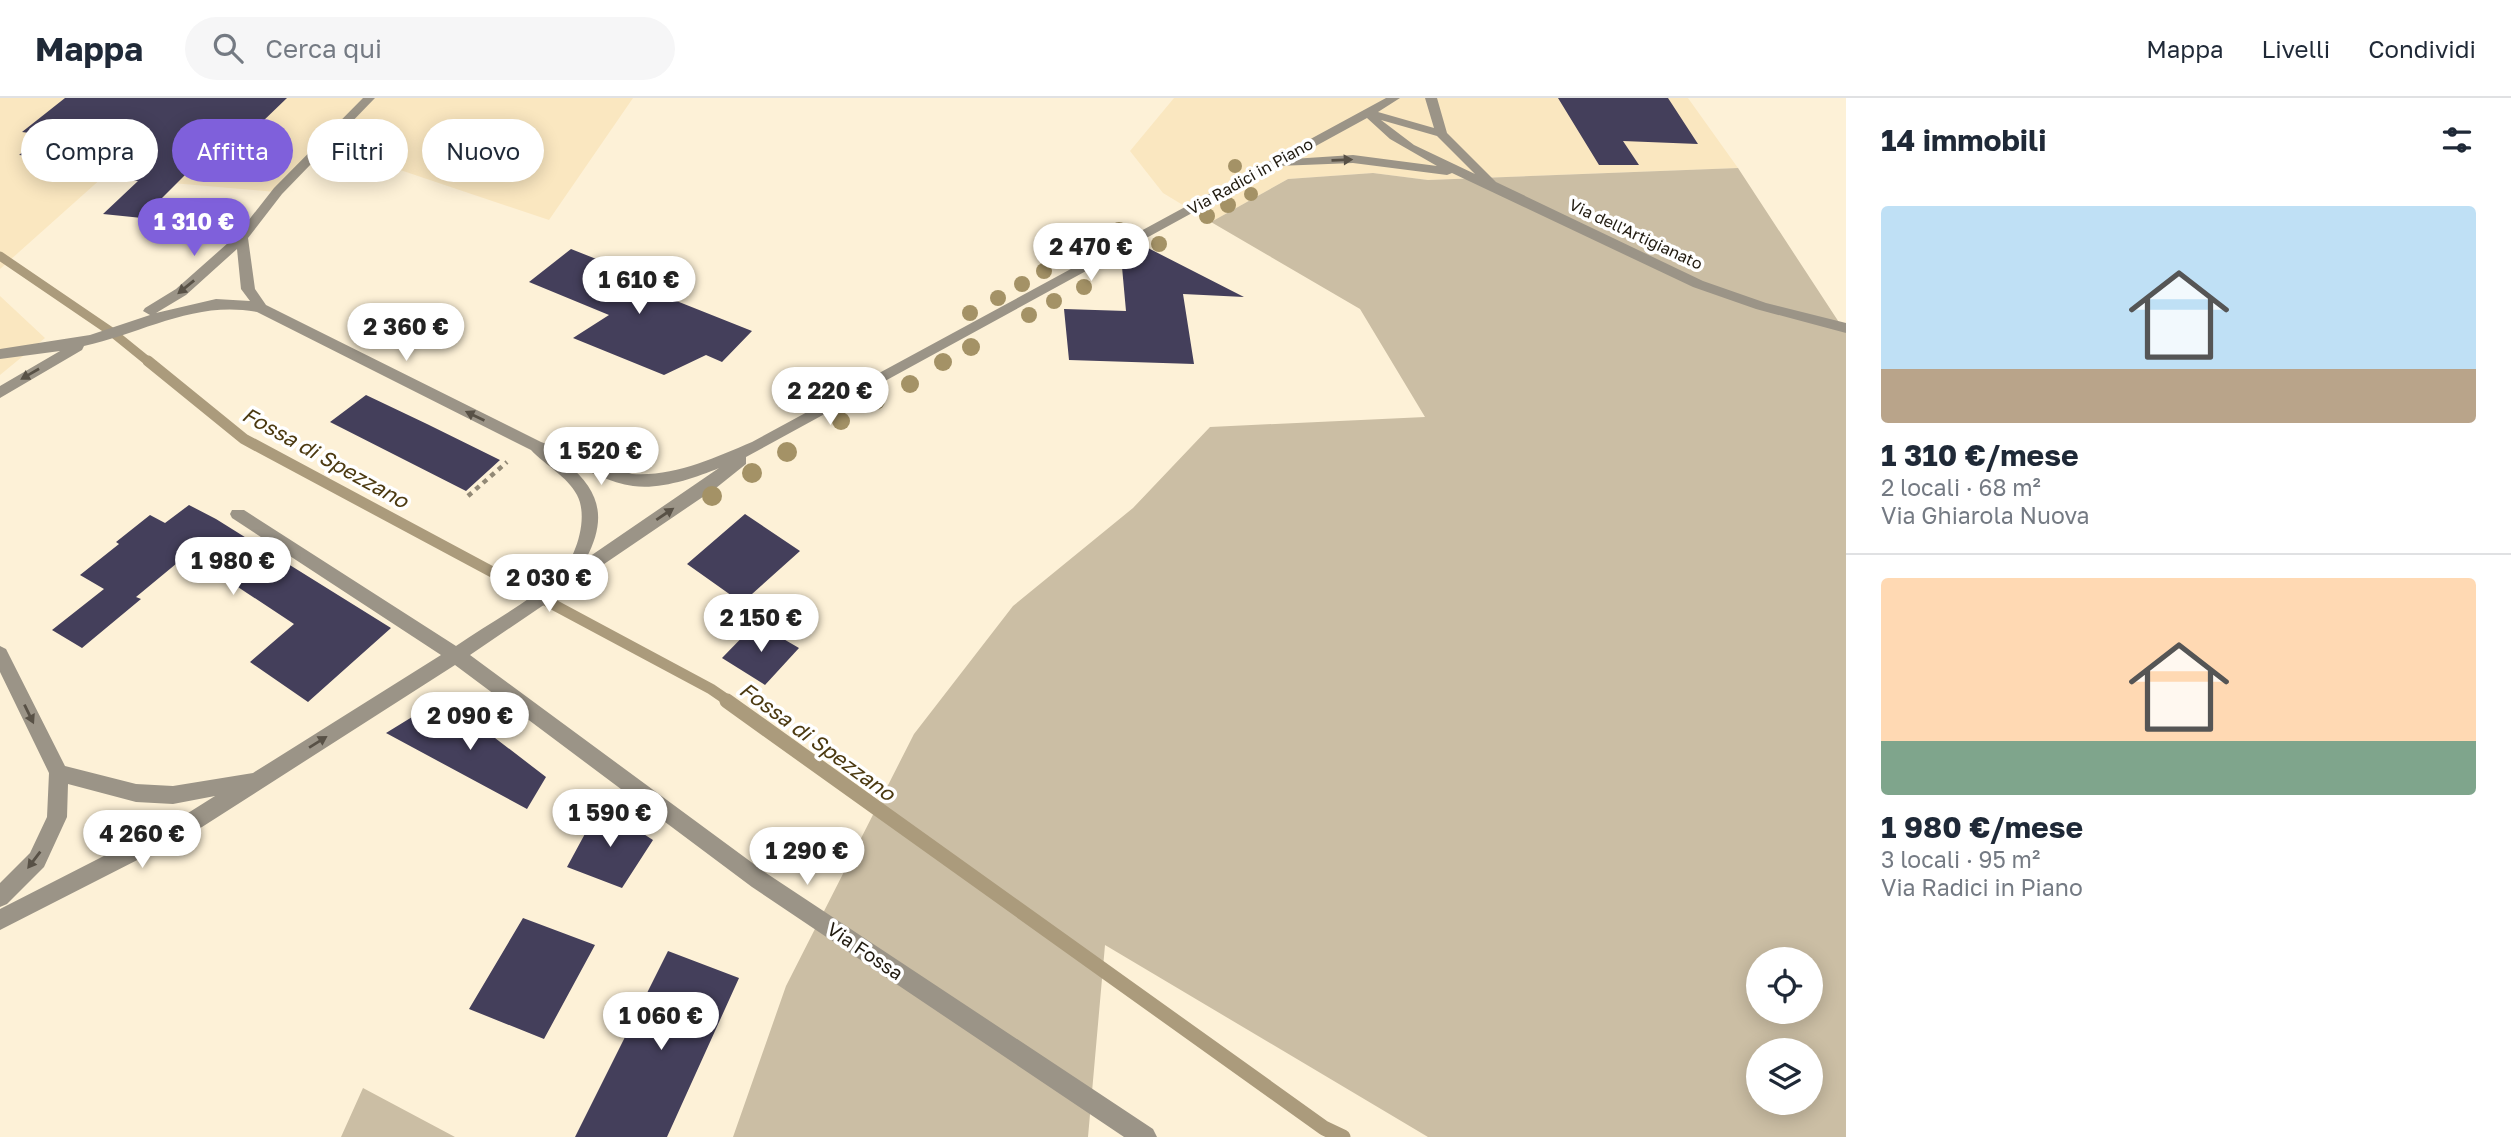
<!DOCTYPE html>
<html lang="it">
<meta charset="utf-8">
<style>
:root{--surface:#fff;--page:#f6f6f7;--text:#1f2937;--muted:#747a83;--line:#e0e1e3;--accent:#7f60db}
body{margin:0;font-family:"Golos Text",sans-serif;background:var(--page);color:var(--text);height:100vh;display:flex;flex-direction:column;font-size:26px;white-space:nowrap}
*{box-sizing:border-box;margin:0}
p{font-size:23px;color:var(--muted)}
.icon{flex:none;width:38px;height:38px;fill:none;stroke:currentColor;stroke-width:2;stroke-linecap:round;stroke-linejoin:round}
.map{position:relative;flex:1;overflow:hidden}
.panel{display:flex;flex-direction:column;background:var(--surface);width:665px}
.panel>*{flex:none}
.hud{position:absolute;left:21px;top:21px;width:665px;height:63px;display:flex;gap:14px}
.buttons{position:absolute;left:1746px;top:849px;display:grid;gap:14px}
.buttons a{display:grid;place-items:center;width:77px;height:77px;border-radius:50%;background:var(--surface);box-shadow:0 4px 18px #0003;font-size:35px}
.price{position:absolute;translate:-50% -60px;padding:0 16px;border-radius:24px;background:#fff;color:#222;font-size:23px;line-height:46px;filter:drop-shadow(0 2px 4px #0008)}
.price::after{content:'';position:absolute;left:50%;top:42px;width:21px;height:16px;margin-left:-10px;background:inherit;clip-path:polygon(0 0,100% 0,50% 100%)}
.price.selected{background:var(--accent);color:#fff}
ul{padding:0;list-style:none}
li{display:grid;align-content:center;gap:14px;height:371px;padding:0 35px}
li+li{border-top:2px solid var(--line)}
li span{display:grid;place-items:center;height:217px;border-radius:7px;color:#555}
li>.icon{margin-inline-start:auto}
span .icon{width:126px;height:126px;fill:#fffc;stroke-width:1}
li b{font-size:30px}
h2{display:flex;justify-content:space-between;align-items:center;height:84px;padding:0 35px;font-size:30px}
.pill{padding:0 24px;border-radius:32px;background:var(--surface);box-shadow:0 4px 18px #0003;font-size:24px;line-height:63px}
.pill.selected{background:var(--accent);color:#fff}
header{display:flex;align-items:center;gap:42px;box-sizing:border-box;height:98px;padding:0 35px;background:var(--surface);border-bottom:2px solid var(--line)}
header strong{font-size:33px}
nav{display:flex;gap:38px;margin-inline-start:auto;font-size:24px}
.search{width:490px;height:63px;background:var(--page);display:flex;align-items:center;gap:18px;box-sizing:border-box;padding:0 24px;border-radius:38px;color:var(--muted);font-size:26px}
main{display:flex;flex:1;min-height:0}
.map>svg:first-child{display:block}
.built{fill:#fae7c0}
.green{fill:#cbbea4;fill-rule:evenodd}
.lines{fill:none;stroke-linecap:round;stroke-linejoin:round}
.stream-far2{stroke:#ab9b7c;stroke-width:9}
.stream-far1{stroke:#ab9b7c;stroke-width:11}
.stream{stroke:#ab9b7c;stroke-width:15}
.building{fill:#443f5b}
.path{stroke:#928976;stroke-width:4.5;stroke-dasharray:5 5;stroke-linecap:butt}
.minor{fill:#9b9487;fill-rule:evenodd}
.tree{fill:#a49266}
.oneway{fill:#585146}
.labels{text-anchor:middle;stroke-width:7;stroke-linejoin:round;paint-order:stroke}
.far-street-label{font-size:16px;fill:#211b10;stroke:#fff}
.street-label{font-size:19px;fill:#211b10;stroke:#fff}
.water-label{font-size:21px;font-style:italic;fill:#4b3910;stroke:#fff}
</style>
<header>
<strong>Mappa</strong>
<div class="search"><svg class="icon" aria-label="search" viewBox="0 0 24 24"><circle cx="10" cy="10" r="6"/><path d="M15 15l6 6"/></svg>Cerca qui</div>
<nav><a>Mappa</a><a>Livelli</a><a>Condividi</a></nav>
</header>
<main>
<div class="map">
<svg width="1846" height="1039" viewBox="0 0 1846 1039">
<rect width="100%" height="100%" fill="#fdf1d7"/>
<path class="built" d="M0,0H633L549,122L323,46L276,94L103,79L0,171Z
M1174,0H1688L1738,70L1428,82L1373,75L1288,81L1211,124L1163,95L1130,53Z
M0,198L45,240L0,277Z"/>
<path class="green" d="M1738,70L1846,235V1039H1428L1105,847L1088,1039H733L786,888L914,636L1013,508L1133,410L1210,329L1425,319L1360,211L1211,124L1288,81L1373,75L1428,82ZM1759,861H1811V914H1759ZM1759,952H1811V1004H1759Z
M363,990L455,1039H341Z"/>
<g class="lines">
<path class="stream-far2" d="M0,158L113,235L150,265"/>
<path class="stream-far1" d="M148,263L244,341L711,591L730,604"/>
<path class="stream" d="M727,603L1324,1030L1343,1039"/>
</g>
<path class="building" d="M65,0H287L207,77L187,75L142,120L103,116L138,83L46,72L59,61L19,57L44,37L22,34Z
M1558,0H1668L1698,46L1623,43L1639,67H1599Z
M1148,150L1244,199L1183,196L1194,266L1069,262L1064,211L1126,213L1121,158Z
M571,151L682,195L674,202L752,233L722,264L706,257L664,277L573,240L609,217L529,184Z
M366,297L427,326L500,362L466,393L330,324Z
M189,407L216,421L391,530L308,604L250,564L294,526L188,456L136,499L141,501L82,550L52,532L104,491L80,477L119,446L116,444L150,417L165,425Z
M745,416L800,453L742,505L687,466Z
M756,525L799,550L765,587L722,560Z
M443,600L546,679L527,711L386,635Z
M600,708L653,742L622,790L567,769Z
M523,820L595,847L544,941L469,911Z
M668,853L739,880L667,1039H575Z"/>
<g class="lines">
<path class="path" d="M468,398L507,364"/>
<path class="minor" d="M363,0H375L282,96L248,140L255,191L266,207L541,344L632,376C674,379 714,360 752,344L1386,0H1400L1378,14L1434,30L1425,0H1437L1447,35L1496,84L1703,183L1766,205L1846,225V235L1756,211L1693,189L1452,75L1447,77L1353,65L1278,68L746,359V366L716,390L470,557L766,775L1153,1031L1157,1039H1124L752,789L455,567L202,729L0,832V811L188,715L215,698L173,706L136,704L68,686L67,719L44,769L7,806L0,809V785L30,755L47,719L49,675L0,574V548L6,551L65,668L136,686L173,688L253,675L441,557L232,420L230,416L232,412H244L456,548C488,526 525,506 555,481C574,466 590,421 577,397C567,378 546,368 531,352L257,214C195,202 143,235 84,248L82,252L0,300V288L60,253L0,261V251L90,237L150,217L143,213L145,210L176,191L237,137L274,90ZM1367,20L1390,41L1437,68L1353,57L1292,61ZM1381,22L1437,38L1475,76L1414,47ZM237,151L241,191L250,203L216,201L156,215L186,197ZM566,365C587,372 611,385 633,388C660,392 695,380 719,370L586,461C607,421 601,393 566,365Z"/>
</g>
<g class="tree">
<circle cx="1235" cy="68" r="7"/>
<circle cx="1251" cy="96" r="7"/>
<circle cx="1228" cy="107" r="8"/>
<circle cx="1207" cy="118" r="8"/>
<circle cx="1119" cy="132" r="8"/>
<circle cx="1159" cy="146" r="8"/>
<circle cx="1092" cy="149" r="8"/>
<circle cx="1069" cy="161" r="8"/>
<circle cx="1044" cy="173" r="8"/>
<circle cx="1022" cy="186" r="8"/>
<circle cx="1084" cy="189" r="8"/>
<circle cx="998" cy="200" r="8"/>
<circle cx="1054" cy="203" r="8"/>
<circle cx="970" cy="215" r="8"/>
<circle cx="1029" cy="217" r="8"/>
<circle cx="971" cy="249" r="9"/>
<circle cx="943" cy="264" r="9"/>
<circle cx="910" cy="286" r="9"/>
<circle cx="876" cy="303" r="9"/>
<circle cx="841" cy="323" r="9"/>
<circle cx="787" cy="354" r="10"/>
<circle cx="752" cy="375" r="10"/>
<circle cx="712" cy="398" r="10"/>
</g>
<defs><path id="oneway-solid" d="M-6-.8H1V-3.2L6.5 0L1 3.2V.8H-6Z" transform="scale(1.75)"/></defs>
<g class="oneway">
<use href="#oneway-solid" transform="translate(1342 62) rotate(-2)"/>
<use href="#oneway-solid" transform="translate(186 189) rotate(141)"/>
<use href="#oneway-solid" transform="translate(30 276) rotate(150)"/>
<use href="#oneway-solid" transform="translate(475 318) rotate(-154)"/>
<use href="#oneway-solid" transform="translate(665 416) rotate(-34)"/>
<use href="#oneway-solid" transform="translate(29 616) rotate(64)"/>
<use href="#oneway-solid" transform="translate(318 644) rotate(-32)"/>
<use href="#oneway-solid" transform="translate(34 762) rotate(127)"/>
</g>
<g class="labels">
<g class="far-street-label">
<text transform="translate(1250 78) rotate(-29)" y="6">Via Radici in Piano</text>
<text transform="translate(1636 136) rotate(25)" y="6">Via dell'Artigianato</text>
</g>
<g class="street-label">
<text transform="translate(865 853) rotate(34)" y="7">Via Fossa</text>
</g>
<g class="water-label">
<text transform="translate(325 360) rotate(29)" y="7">Fossa di Spezzano</text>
<text transform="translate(817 644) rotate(36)" y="7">Fossa di Spezzano</text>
</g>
</g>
</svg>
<div class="buttons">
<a><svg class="icon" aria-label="locate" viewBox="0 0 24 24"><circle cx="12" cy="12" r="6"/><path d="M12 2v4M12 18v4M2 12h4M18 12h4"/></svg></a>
<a><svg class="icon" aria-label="layers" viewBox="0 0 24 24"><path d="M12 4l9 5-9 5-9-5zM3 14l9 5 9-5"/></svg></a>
</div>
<b class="price selected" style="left:194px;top:160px">1 310 €</b>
<b class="price" style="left:1091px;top:185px">2 470 €</b>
<b class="price" style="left:639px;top:218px">1 610 €</b>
<b class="price" style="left:406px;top:265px">2 360 €</b>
<b class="price" style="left:830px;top:329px">2 220 €</b>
<b class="price" style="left:601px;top:389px">1 520 €</b>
<b class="price" style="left:233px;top:499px">1 980 €</b>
<b class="price" style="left:549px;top:516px">2 030 €</b>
<b class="price" style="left:761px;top:556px">2 150 €</b>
<b class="price" style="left:470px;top:654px">2 090 €</b>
<b class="price" style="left:610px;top:751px">1 590 €</b>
<b class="price" style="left:142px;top:772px">4 260 €</b>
<b class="price" style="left:807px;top:789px">1 290 €</b>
<b class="price" style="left:661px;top:954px">1 060 €</b>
<div class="hud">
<a class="pill">Compra</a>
<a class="pill selected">Affitta</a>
<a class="pill">Filtri</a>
<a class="pill">Nuovo</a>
</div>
</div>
<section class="panel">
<h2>14 immobili<svg class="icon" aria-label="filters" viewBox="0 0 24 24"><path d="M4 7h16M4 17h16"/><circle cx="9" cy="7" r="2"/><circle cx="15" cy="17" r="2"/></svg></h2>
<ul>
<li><span style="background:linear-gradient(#bfe0f5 75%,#b9a48a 0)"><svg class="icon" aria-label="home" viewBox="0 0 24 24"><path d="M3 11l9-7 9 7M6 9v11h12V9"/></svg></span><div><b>1 310 €/mese</b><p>2 locali · 68 m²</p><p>Via Ghiarola Nuova</p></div></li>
<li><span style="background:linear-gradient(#ffd9b3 75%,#7fa58c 0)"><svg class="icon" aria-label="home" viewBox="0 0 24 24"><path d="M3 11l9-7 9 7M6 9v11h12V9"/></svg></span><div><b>1 980 €/mese</b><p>3 locali · 95 m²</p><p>Via Radici in Piano</p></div></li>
</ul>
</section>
</main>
